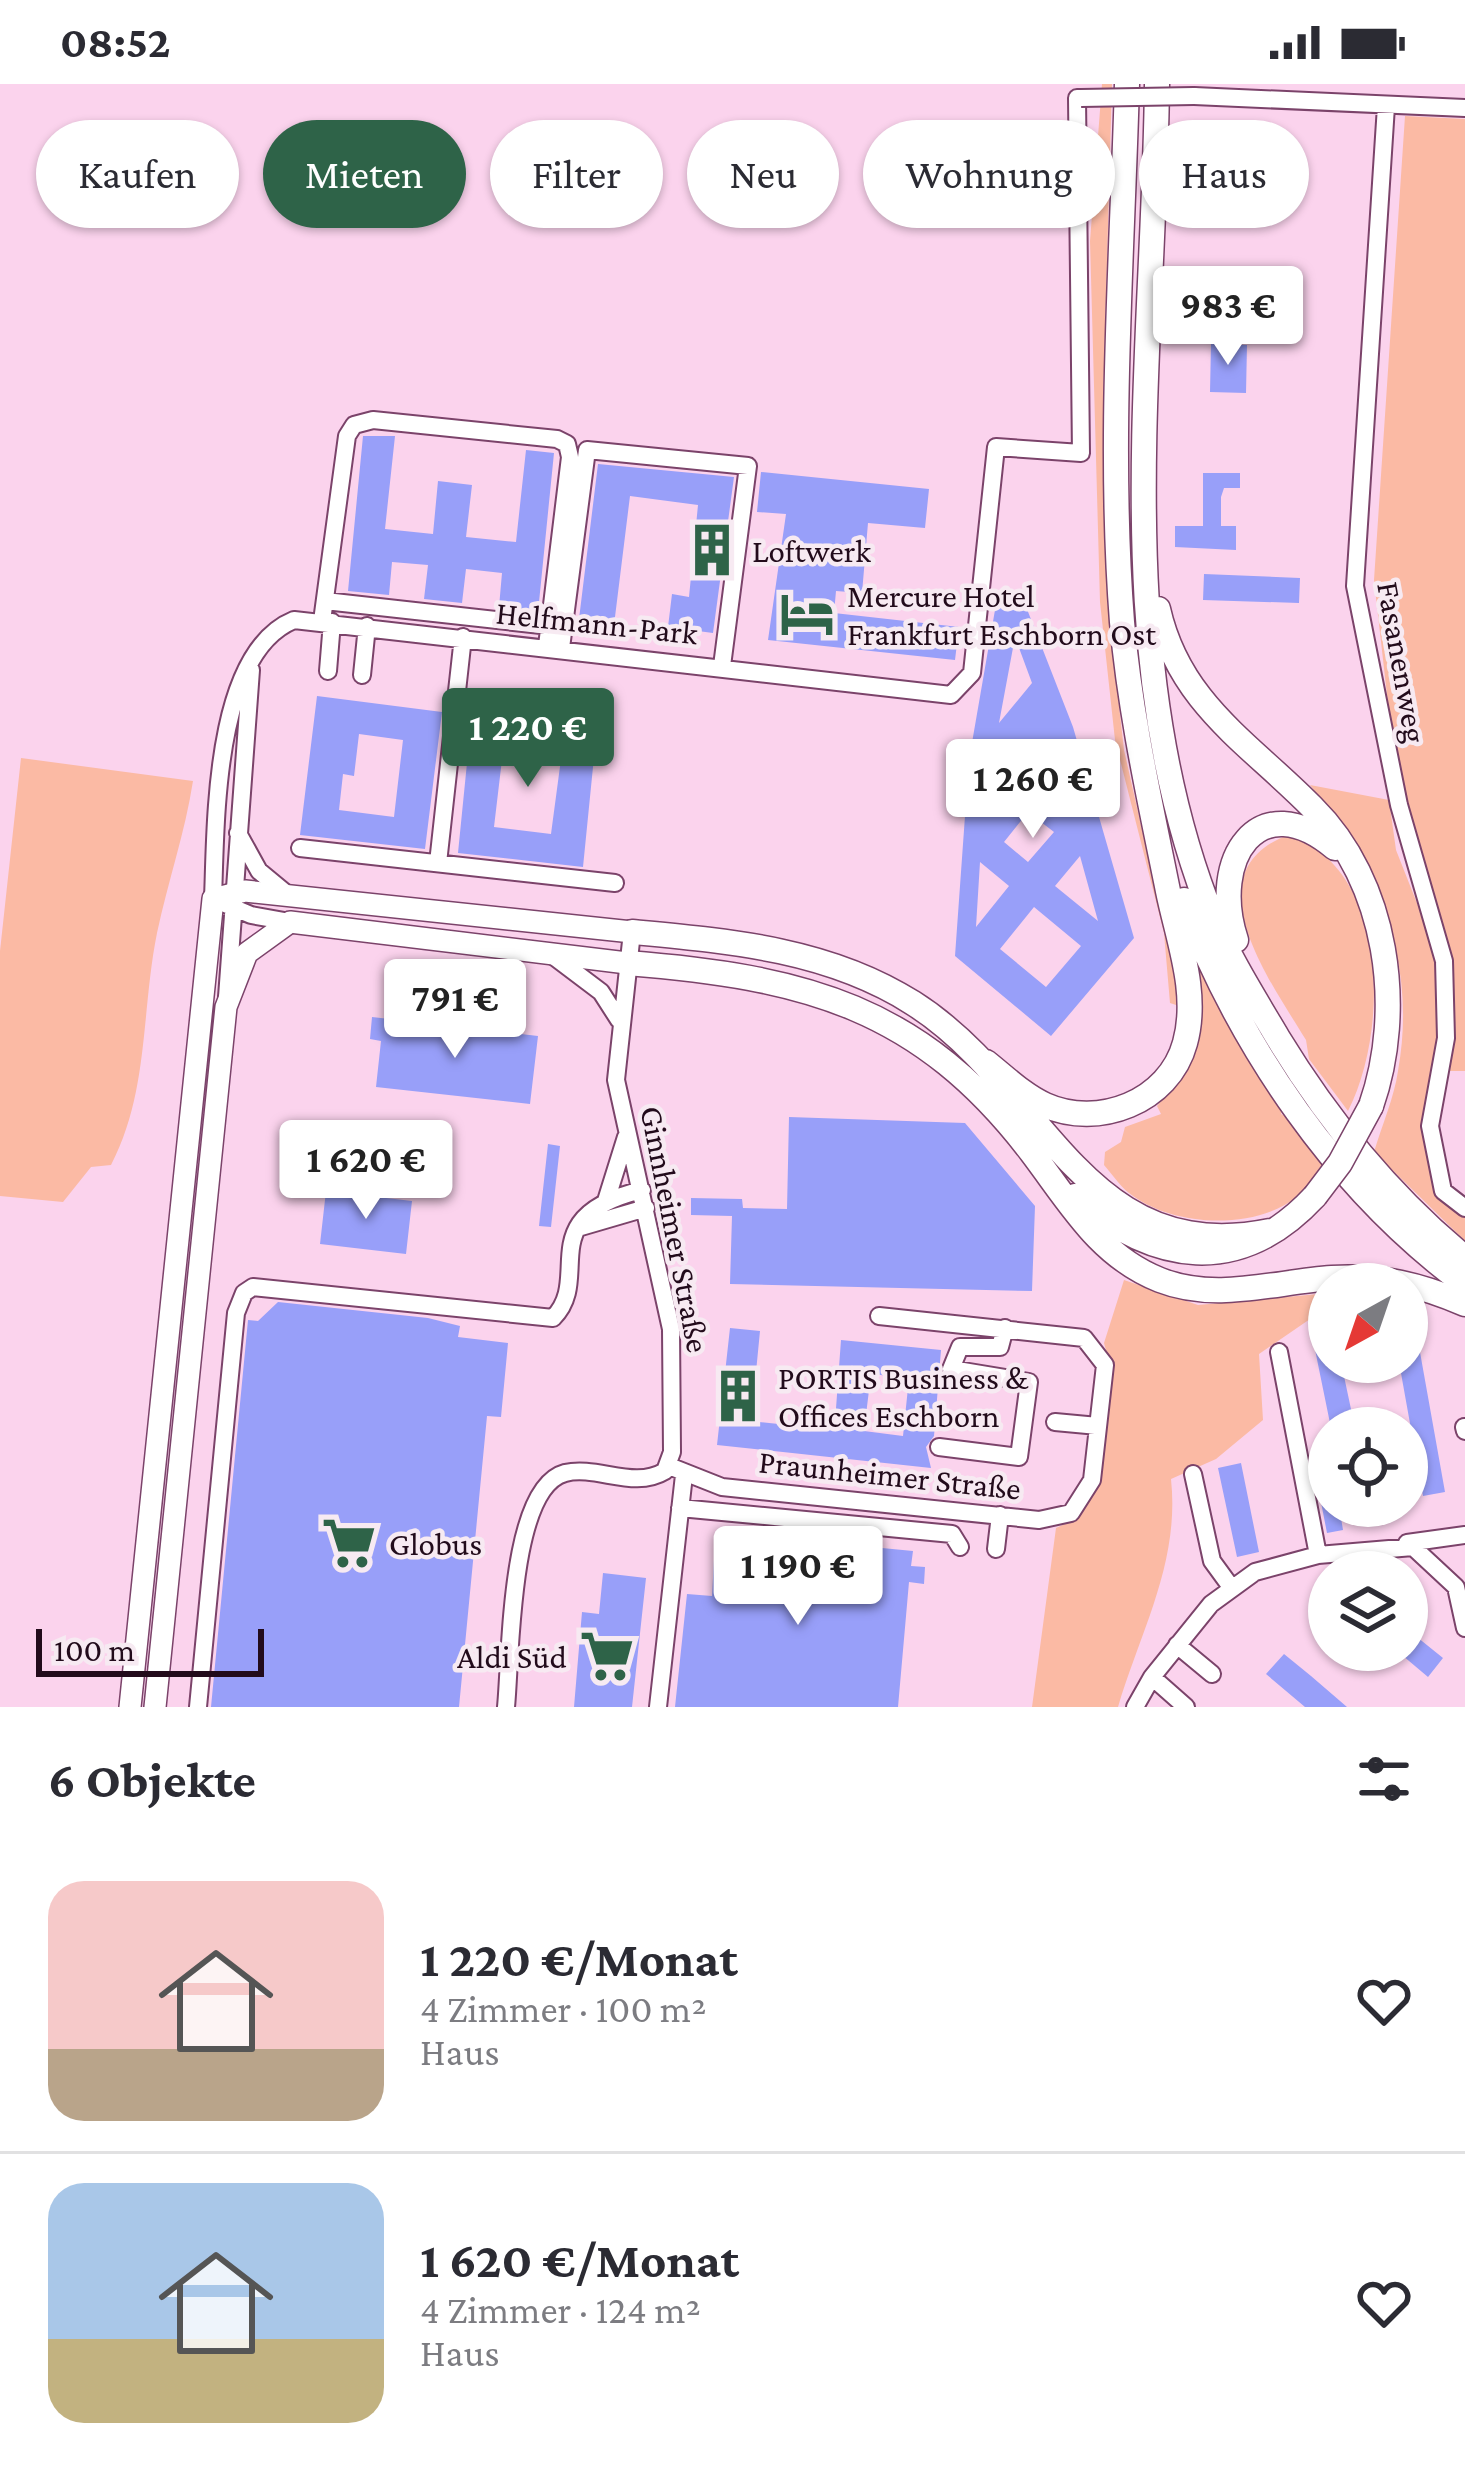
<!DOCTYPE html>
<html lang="de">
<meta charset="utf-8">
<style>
:root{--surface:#fff;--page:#f2f2f3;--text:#2b2b33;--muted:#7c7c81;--line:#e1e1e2;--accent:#2e6348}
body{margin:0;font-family:"Crimson Pro",serif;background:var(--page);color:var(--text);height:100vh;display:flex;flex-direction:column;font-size:45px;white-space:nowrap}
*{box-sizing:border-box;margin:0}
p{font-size:39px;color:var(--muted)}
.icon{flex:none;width:66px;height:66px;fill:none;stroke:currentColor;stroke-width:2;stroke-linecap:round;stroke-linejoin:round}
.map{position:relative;height:1623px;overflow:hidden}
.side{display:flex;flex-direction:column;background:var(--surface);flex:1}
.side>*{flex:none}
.top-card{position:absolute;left:36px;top:36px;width:1395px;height:108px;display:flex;gap:24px}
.needle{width:78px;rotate:220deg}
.tools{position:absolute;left:1308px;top:1179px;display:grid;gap:24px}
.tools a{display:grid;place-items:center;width:120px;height:120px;border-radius:50%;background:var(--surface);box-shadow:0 3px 9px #0004;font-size:60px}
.scale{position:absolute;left:36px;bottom:30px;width:228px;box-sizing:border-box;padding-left:12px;border:6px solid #220b1b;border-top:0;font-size:33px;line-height:42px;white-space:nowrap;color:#220b1b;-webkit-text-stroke:9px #f7eaf2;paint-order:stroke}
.price{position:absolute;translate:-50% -102px;padding:0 27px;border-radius:12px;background:#fff;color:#222;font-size:39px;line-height:78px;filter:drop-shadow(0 3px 6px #0008)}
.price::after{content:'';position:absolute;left:50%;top:72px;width:36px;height:27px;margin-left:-18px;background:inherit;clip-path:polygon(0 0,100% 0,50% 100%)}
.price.selected{background:var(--accent);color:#fff}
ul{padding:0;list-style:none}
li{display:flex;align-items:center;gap:36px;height:300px;padding:0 48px}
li+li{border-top:3px solid var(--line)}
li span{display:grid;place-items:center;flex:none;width:336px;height:240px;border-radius:36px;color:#555}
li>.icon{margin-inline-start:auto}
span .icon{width:144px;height:144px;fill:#fffc;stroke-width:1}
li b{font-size:51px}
h2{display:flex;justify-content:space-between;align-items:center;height:144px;padding:0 48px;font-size:51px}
.pill{padding:0 42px;border-radius:54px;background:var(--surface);box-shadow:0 3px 9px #0004;font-size:42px;line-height:108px}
.pill.selected{background:var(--accent);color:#fff}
.status{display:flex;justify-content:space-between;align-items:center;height:84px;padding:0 60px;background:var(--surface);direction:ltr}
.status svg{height:33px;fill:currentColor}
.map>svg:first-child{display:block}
.green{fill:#fbbaa4}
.building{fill:#989ff9;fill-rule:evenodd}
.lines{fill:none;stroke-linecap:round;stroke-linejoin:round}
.minor-casing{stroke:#7b436a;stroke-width:20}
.major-casing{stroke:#7b436a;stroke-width:24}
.highway-casing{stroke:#7b436a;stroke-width:27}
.minor{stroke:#fff;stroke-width:16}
.major{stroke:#fff;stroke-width:21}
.highway{stroke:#fff;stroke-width:24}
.minor-bridge-casing{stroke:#7b436a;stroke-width:20;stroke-linecap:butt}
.highway-bridge-casing{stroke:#7b436a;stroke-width:27;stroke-linecap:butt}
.minor-bridge{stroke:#fff;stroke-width:16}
.highway-bridge{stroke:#fff;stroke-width:24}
.labels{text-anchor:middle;stroke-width:9;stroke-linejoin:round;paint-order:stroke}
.poi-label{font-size:33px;fill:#220b1b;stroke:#f7eaf2;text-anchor:start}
.street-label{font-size:33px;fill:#220b1b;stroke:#f7eaf2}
</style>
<div class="status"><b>08:52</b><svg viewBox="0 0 49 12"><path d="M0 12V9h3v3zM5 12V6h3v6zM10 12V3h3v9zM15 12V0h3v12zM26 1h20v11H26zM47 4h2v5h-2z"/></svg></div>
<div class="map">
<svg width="1465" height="1623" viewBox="0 0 1465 1623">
<rect width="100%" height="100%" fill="#fbd3ed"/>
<path class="green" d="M1102,0H1112L1103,320L1107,516L1124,666L1182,923L1170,919L1164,849L1115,656L1100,518L1090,157Z
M1405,32L1465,35V987H1447L1443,853L1397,699L1374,496Z
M21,674L193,697C185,749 168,797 157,849C141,929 149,1008 111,1081L91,1083L63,1118L0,1112V867Z
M1310,701L1389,716L1396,766L1439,875L1443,952L1428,1070L1465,1129V1157L1374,1068C1382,1041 1394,1014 1398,987C1418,874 1377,787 1310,701Z
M1288,751C1390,784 1389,947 1348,1027L1309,975L1306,956C1270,897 1190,788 1288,751Z
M1193,870L1284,1022L1281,1030L1293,1036L1325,1076C1316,1088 1308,1105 1297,1113C1253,1147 1172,1143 1129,1109C1120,1102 1112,1090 1104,1081L1105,1068L1121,1058L1125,1043L1161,1030L1157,1022L1167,1010Z
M1124,1196L1198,1221L1329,1209V1222L1259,1270L1263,1336L1216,1375L1171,1395C1180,1478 1141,1546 1118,1623H1032L1056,1444L1078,1434L1099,1401L1112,1288L1104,1259Z"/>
<path class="building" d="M1245,184H1262L1261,252H1243Z
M1211,260L1247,261L1246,309L1210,308Z
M363,352H395L385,445L433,450L438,397L472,401L466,453L516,458L526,366L554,369L538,528L499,523L502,489L466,485L462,519L424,515L428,481L392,478L389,511L348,507Z
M598,380L734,393L713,549L668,543L672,510L689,513L698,421L630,412L614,541L579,535Z
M761,388L929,405L925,444L868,439L862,509L836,507L834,529L959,543L955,576L768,556L786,430L757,428Z
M1203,389H1240V404H1224L1221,413V442H1236V466L1175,463V442H1203Z
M1204,490L1300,494L1299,519L1203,516Z
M1004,513L1025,520L1073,643L1134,854L1051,952L955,872L969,676L995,526ZM1015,553L1032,599L999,639ZM1028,728L1054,748L1028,778L1004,758ZM1080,772L1098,837L1055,802ZM980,778L1009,802L976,843ZM1034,823L1081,862L1046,903L1000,865Z
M317,612L442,628L425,765L300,751ZM359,650L403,656L394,733L339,726L343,690L354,692Z
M472,629L597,643L583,783L458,769ZM503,667L561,675L551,750L494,743Z
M372,933L538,952L530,1020L376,1003L381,957L370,955Z
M789,1033L965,1039L1035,1122L1032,1207L730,1200L732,1132L691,1131V1114L742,1115L743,1124L787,1125Z
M548,1060L560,1062L551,1143L539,1142Z
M326,1107L412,1117L406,1170L320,1160Z
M278,1218L428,1234L460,1242L458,1253L508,1259L501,1333L487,1332L459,1623H211L248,1236L258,1237Z
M1413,1229L1445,1408L1423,1412L1399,1278H1407V1230Z
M1329,1243V1278H1341L1355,1344H1331L1311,1246Z
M730,1244L760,1247L752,1329L759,1338L826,1345L835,1338L841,1256L941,1266L934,1352L926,1363L931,1384L717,1361ZM871,1290L909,1294L903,1352L864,1347Z
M1329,1363V1422H1339L1343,1446L1327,1449L1311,1367Z
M1241,1379L1259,1468L1237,1473L1218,1384Z
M715,1458L819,1468L820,1458L913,1467L911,1482L925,1483L924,1500L909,1498L898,1623H675L687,1510L712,1512Z
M603,1489L646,1494L632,1623H574L582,1528L599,1530Z
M1407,1545L1443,1574L1428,1593L1396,1566H1407Z
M1284,1570L1311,1592L1347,1623H1305L1266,1590Z"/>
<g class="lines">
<defs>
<path id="minor" d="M1194,12L1465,24
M1386,22L1355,502L1399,721L1444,877L1446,954L1430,1042L1443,1107L1465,1124
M325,517L550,542
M322,537L347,352L354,341L373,336L557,355L567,360L570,373L547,562
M561,564L587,366L748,382L722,582
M328,587L332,538
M362,591L367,542
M238,749L259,787L288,811
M300,764L615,799
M438,779L463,553
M290,838L251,831L213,815C216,740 213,569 294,536L951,611L972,589L996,363L1081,369L1077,14H1081
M552,871L601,908L619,936
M227,913L251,586
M606,1117L626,1053
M581,1143L646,1124
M1279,1268L1318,1471
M1055,1338L1098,1342
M1464,1343L1465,1347
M939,1363L1019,1373L1029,1298L951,1285L960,1263H1000L1005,1244
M669,1382L722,1403L1039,1436L1071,1429L1092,1396L1105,1281L1084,1254L879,1232
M1193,1390L1212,1477L1231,1503
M680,1424L952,1450L960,1463
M1407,1459L1465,1451
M996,1465L1000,1431
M1177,1561L1212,1590
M1152,1593L1186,1623
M198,1623L236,1229L244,1209L253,1203L553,1234C594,1193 530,1133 642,1106
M506,1623C511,1574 509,1404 565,1389C597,1381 634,1406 665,1387L672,1368L671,1245L616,996L632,848
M658,1623L684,1391
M1135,1623L1152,1593L1211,1520L1255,1488L1318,1471L1413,1463L1456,1503L1465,1544"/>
<path id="major" d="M130,1623L213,815L245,807L632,848
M155,1623L226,923L247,869L290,838L627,879"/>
<path id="highway" d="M1157,0C1154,275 1106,573 1213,835C1230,876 1255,915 1278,954C1328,1036 1390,1112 1465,1174
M1158,525C1179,619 1249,659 1312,723C1388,798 1405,925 1371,1022
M1184,816C1240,963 1337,1106 1465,1200
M632,848C729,857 828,865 913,919C1046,1003 1083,1185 1270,1147
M1236,856C1209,775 1259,700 1335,764
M627,879C804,893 920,922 1032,1069C1070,1119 1099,1172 1160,1196C1216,1218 1274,1198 1332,1194C1380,1191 1421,1201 1465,1220
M986,978C1005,993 1023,1011 1045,1021C1098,1045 1169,1018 1185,959C1199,909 1178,856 1168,807C1150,718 1130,629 1122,538C1108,359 1122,178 1127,0
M1075,1112C1154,1180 1239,1194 1315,1112"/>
</defs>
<use href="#minor" class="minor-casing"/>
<use href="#major" class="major-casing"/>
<use href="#highway" class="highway-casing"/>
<use href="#minor" class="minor"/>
<use href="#major" class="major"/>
<use href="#highway" class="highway"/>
<defs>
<path id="minor-bridge" d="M1081,14L1194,12"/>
<path id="highway-bridge" d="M1315,1112L1340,1079L1371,1022"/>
</defs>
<use href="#minor-bridge" class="minor-bridge-casing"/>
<use href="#highway-bridge" class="highway-bridge-casing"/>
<use href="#minor-bridge" class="minor-bridge"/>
<use href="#highway-bridge" class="highway-bridge"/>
</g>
<defs>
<symbol id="building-bare" viewBox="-9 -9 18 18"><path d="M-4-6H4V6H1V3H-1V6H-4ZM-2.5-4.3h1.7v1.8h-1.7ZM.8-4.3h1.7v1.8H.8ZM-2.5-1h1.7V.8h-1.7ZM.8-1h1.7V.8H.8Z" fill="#2e6348" stroke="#f7eaf2" stroke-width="2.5" paint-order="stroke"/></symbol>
<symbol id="hotel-bare" viewBox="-9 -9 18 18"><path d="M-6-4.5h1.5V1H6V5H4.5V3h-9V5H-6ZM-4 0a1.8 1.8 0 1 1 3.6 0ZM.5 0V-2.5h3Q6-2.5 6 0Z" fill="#2e6348" stroke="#f7eaf2" stroke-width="2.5" paint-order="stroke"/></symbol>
<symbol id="supermarket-bare" viewBox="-9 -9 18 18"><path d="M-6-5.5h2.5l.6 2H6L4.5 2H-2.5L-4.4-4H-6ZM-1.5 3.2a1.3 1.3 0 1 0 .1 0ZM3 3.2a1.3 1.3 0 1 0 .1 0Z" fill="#2e6348" stroke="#f7eaf2" stroke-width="2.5" paint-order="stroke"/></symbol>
</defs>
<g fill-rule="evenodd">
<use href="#building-bare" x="674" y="428" width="76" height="76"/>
<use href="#hotel-bare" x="769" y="492" width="76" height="76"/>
<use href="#building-bare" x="700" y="1274" width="76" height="76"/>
<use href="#supermarket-bare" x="311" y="1421" width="76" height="76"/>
<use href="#supermarket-bare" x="569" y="1534" width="76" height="76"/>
</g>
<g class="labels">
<g class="poi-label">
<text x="752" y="478">Loftwerk</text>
<text x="847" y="523">Mercure Hotel<tspan x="847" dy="38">Frankfurt Eschborn Ost</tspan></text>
<text x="778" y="1305">PORTIS Business &amp;<tspan x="778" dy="38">Offices Eschborn</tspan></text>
<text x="389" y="1471">Globus</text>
<text x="567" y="1584" text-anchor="end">Aldi Süd</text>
</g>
<g class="street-label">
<text transform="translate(597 538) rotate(6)" y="12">Helfmann-Park</text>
<text transform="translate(1403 578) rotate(80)" y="12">Fasanenweg</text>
<text transform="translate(676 1145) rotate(79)" y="12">Ginnheimer Straße</text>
<text transform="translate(890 1390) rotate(6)" y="12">Praunheimer Straße</text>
</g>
</g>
</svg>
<div class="tools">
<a><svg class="needle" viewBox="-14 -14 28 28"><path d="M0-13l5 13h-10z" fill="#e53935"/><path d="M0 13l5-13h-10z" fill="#7c7c81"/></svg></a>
<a><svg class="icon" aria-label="locate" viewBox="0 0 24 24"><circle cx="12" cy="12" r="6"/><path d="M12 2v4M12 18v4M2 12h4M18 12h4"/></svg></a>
<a><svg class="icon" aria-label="layers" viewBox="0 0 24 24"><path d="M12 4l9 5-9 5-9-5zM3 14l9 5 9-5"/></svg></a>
</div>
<div class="scale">100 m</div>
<b class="price" style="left:1228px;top:284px">983 €</b>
<b class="price selected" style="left:528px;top:706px">1 220 €</b>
<b class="price" style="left:1033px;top:757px">1 260 €</b>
<b class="price" style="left:455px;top:977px">791 €</b>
<b class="price" style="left:366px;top:1138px">1 620 €</b>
<b class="price" style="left:798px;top:1544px">1 190 €</b>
<div class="top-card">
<a class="pill">Kaufen</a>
<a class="pill selected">Mieten</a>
<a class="pill">Filter</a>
<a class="pill">Neu</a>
<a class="pill">Wohnung</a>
<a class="pill">Haus</a>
</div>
</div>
<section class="side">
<h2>6 Objekte<svg class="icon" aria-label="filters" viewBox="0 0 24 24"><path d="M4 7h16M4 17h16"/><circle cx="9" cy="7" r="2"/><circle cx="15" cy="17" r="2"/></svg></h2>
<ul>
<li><span style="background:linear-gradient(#f6c9c9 70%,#b9a48a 0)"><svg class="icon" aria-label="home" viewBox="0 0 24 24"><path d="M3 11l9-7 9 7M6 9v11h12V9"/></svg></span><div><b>1 220 €/Monat</b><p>4 Zimmer · 100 m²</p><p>Haus</p></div><svg class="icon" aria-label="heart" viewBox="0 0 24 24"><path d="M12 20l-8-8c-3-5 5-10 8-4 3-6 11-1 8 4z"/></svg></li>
<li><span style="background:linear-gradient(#a9c7e8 65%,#c2b280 0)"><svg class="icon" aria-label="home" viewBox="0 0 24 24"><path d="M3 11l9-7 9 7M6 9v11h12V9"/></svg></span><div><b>1 620 €/Monat</b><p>4 Zimmer · 124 m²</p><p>Haus</p></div><svg class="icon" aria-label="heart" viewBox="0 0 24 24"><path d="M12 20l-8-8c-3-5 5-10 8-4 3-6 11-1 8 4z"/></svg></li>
</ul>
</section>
